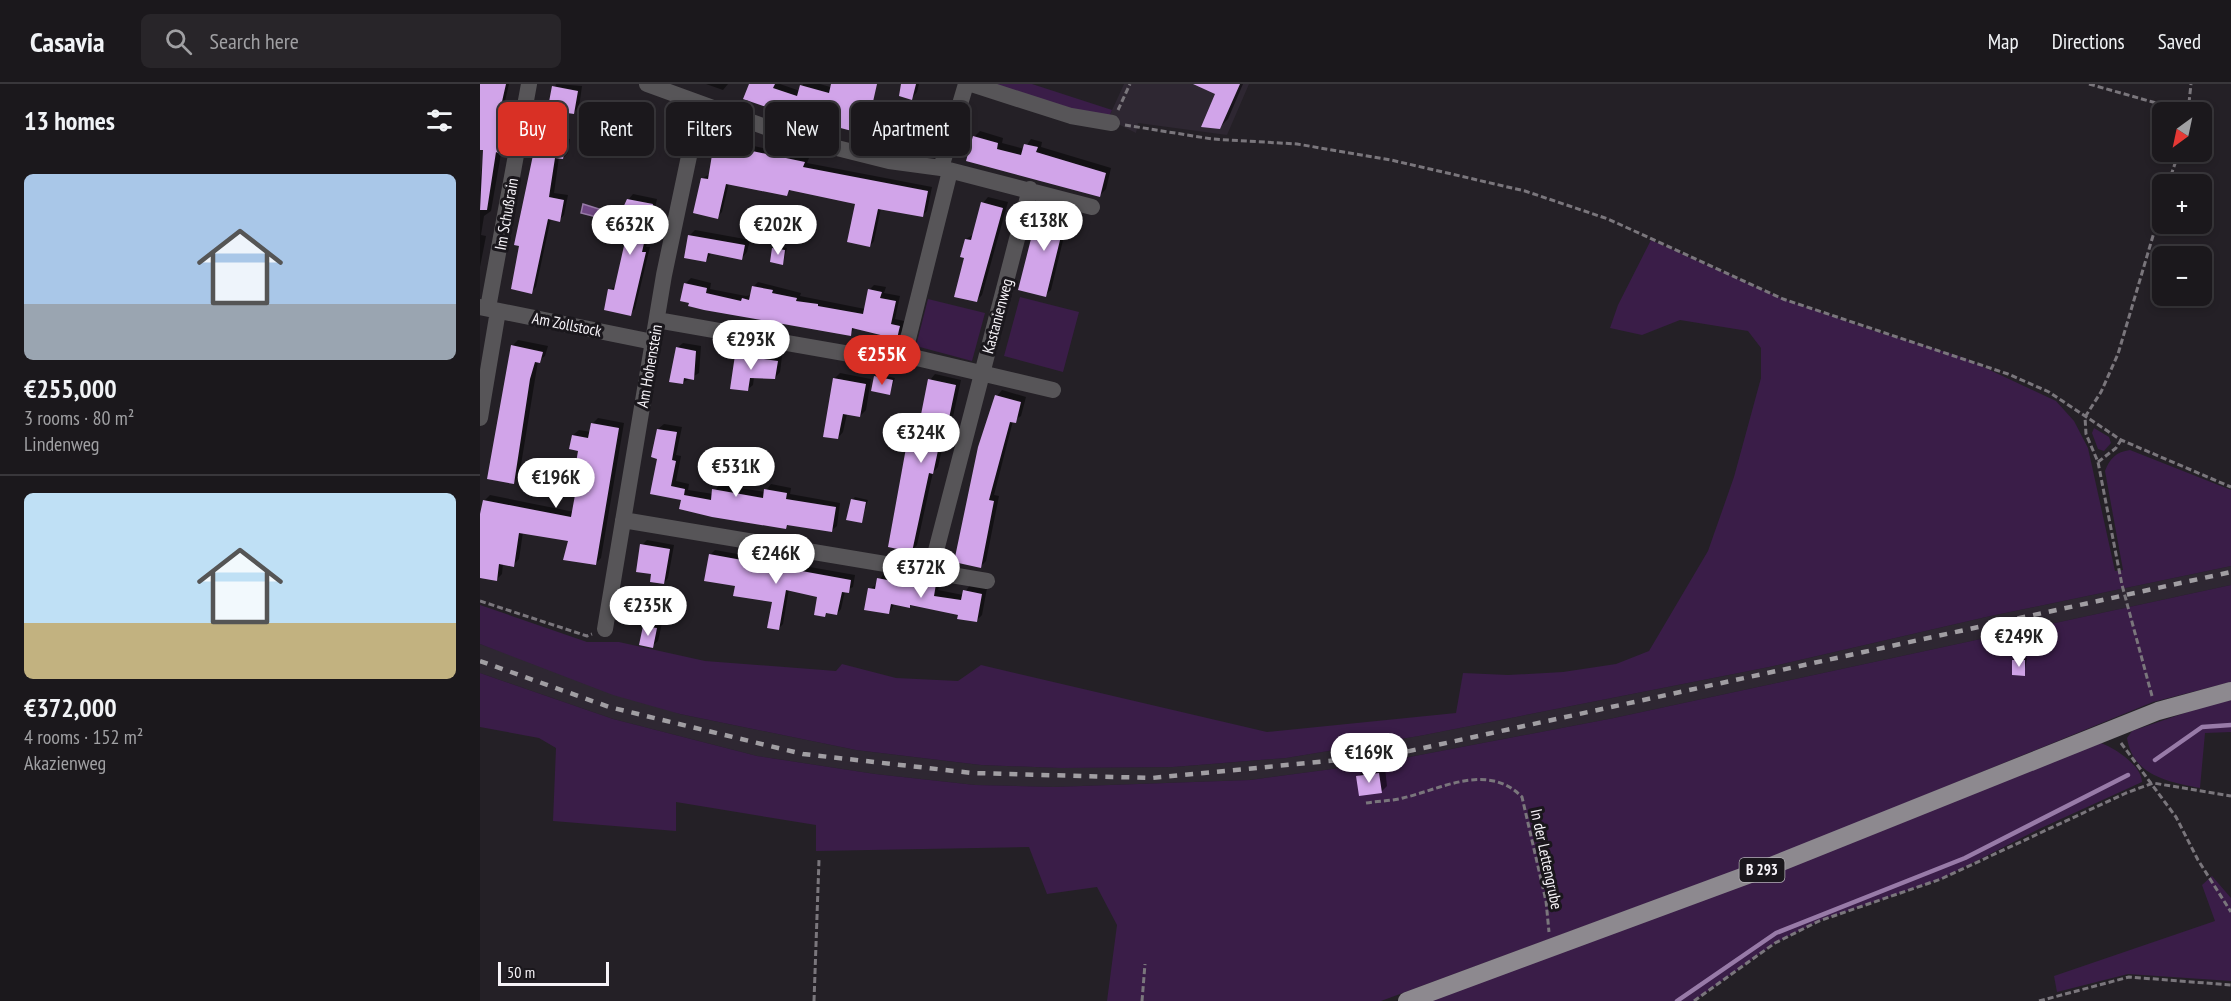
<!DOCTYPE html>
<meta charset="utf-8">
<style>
:root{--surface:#1b181c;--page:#282529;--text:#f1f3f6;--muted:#a0a0a3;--line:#39373b;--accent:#d93025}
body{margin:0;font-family:"PT Sans Narrow",sans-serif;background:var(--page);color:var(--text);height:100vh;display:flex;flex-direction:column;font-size:22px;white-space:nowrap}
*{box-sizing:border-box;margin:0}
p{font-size:20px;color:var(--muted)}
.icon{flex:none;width:33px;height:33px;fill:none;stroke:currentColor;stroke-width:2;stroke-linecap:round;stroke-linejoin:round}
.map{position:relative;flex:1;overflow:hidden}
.panel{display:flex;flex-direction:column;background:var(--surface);width:480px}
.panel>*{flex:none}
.guide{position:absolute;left:18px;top:18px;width:570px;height:54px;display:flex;gap:12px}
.needle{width:39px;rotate:213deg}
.buttons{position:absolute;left:1672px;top:18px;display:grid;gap:12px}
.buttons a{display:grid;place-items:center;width:60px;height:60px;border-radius:9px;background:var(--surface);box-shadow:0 3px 9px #0003,0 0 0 2px var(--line);font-size:30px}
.scale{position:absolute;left:18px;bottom:15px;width:111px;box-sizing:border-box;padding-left:6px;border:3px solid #f6f3f8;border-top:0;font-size:16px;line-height:21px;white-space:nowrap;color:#f6f3f8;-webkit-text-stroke:4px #1a171c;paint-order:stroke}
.price{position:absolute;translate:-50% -51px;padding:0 14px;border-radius:21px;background:#fff;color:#222;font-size:20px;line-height:39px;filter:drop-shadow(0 2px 3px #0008)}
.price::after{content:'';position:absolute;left:50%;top:36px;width:18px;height:14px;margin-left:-9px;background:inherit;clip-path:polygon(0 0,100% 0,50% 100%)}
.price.on{background:var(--accent);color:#fff}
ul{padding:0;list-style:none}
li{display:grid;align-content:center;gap:12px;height:318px;padding:0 24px}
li+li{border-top:2px solid var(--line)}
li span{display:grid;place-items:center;height:186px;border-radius:9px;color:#555}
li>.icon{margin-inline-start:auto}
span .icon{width:108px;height:108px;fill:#fffc;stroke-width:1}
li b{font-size:26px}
h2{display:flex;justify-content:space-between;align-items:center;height:72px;padding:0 24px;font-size:26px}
.tag{padding:0 21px;border-radius:9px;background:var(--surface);box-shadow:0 3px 9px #0003,0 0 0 2px var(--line);font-size:21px;line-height:54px}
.tag.on{background:var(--accent);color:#fff}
header{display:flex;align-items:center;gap:36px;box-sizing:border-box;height:84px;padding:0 30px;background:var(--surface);border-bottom:2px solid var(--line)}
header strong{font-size:28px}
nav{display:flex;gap:33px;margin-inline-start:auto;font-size:21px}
.search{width:420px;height:54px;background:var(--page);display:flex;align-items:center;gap:15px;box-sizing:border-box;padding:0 21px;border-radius:9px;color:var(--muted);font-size:22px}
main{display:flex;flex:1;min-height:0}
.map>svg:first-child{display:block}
.built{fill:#2e2732}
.green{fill:#3a1d48;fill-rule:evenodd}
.water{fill:#704885;stroke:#987ba8;stroke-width:1.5}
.shadow{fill:#0007}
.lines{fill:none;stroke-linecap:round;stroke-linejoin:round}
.stream{stroke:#987ba8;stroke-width:4.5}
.building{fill:#d1a4e9}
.path{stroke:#7a767c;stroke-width:3;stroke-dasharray:6 3;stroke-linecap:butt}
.minor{stroke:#575558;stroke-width:16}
.major{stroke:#8d898f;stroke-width:18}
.rail{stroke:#a19ea3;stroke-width:4.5;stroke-dasharray:8 8;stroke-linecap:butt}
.labels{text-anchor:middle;stroke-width:6;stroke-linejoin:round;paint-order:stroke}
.shield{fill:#1a171c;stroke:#b4b1b6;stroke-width:1.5}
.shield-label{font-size:15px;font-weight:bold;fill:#f6f3f8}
.street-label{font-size:16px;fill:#f6f3f8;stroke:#1a171c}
</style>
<header>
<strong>Casavia</strong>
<div class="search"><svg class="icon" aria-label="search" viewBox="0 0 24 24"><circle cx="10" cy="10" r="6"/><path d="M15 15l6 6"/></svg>Search here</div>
<nav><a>Map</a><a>Directions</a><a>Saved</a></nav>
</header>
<main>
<section class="panel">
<h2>13 homes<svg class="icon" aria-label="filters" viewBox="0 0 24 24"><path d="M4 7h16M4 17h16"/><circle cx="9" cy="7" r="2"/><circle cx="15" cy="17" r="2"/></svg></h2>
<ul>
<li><span style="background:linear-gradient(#a9c7e8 70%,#9aa5b1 0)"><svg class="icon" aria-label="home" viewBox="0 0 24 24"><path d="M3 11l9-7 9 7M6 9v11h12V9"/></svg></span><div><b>€255,000</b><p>3 rooms · 80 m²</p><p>Lindenweg</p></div></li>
<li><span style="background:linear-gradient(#bfe0f5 70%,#c2b280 0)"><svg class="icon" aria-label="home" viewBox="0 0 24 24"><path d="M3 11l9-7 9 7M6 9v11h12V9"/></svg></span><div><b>€372,000</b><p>4 rooms · 152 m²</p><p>Akazienweg</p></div></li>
</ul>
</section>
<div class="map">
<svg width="1751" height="917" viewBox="0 0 1751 917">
<rect width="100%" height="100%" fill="#242026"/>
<path class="built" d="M644,0H769L747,51L658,39L656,49L628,35Z
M1751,482V501L1134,634L898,679L770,696L574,703L495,701L395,690L277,672L133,635L0,589V560L200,630L376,666L501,681L581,684L693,683L806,674L939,652L1289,583L1506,533Z"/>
<path class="green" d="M504,0H552L632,26L628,35Z
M1171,156L1303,215L1395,247L1482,273L1576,317L1594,337L1608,364L1635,487L1643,486L1625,387C1630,374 1636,368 1650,366L1751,406V482L1506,533L1289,583L939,652L806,674L693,683L581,684L501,681L376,666L200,630L133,611L0,560V521L107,558H139L225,577L356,587L362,580L416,594L478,597L501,581L787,648L976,629L983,589L1028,591L1083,588L1136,580L1169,567L1228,467L1254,393L1281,294V264L1268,247L1200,236L1162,251L1130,244L1138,221Z
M540,213L599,228L583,288L524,272Z
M448,215L505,229L492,277L436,262Z
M1614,344L1629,353L1631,359L1624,367L1618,365L1612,349Z
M1751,501V598L1673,618L1308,767L901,917H627L637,841L617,803L567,810L549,763L336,767V741L196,718V747L73,737L76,664L59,654L0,643V589L133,635L277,672L395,690L495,701L574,703L770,696L898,679L1134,634ZM1532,576H1545L1544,592L1532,591Z
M1751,616V648L1725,649L1720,704C1689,698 1653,692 1647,654L1652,647L1722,623Z
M1621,659C1635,664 1662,682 1662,698L1559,745L1461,795L1339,837L1295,859L1214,917H948Z
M1732,792L1751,814V897L1648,890L1577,908L1574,892L1735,837L1722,801Z"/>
<path class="water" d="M103,120L119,125L117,133L101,129Z"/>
<path class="shadow" d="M0,0H29L25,17L30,18L11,127L4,132L1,151L6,152L0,183V95L5,65L0,64Z
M76,0L102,2L99,23L94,28L85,27L80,53L90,55L88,69L83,74L79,73L74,109L88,111L84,131L79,136L71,134L56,203L51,208L61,38L67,33Z
M226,0H248L243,6Z
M270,0H300L320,7L323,0H340L397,17L394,27L429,36L433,22L439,16L459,22L451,56L434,65Z
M423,0H439L437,8L432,14Z
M717,0H763L748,35L739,44L737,9Z
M500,47L523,54L522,59L544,65L551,55L562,58L561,63L631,84L626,105L620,111L573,100L574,97L494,53Z
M241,55L329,74L327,79L452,103L447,127L442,132L401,124L394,157L390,162L377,119L312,105L307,110L249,99L242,128L237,133L223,94L230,90L236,60Z
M153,110L177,115L166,163H170L155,225L150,230L130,206L137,201L147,152L148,116Z
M508,113L528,118L502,211L496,217L486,173V155L494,150L503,119Z
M573,117L597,123L593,138L586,144L571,206L565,211L553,152L561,147L567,123Z
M215,146L270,156L267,168L262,174L232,168L226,177L209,152Z
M296,162L307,164L303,179L293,165Z
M211,194L231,199L230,205L266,212L272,211L273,203L278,198L321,209L320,212L385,225L389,206L394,201L406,203L404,209L420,212L415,235L424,237L422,248L417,253L376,243L370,250L202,215L206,199Z
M38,256L68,262L65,272L58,277L39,393L33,398L32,262Z
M203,259L221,262L219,289L202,299L197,264Z
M262,266L302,272L300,288L295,294L274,293L273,301L267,306L257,271Z
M360,289L391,295L386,326L380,332L367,330L363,348L358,354L354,295Z
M398,290L415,294L410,309L393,306Z
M455,290L481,296L469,351L464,356L458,383L453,388L437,461L431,467L428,365L433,359L437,360L450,296Z
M522,306L546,313L541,332L533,337L514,411L519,412L506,477L500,483L517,312Z
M118,334L144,339L121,474L115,480L89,456L43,448L39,475L33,481L23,479L22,490L16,496L0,493V442L4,417L10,411L94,428L97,410L69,387L74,382L96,386L100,366L93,351L99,346L111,348L112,340Z
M184,340L202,343L196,371L201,372L196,397L209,400L208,406L233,410L239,401L285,408L291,400L311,404L310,410L360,419L357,442L351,447L309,440L305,444L172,408L178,373V345Z
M375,413L388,416L381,438L372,416Z
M167,456L194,461L188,494L184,499L173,489L162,461Z
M235,466L375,491L373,503L365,507L361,525L357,530L348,528L344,532L339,512L309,505L303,540L298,545L294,517L256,501L230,471Z
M404,489L436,495L441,491L461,495L458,506L483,511L490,501L507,504L502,531L496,537L480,530L415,519L409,529L390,505L398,499Z
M159,505L180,510L172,537L182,539L178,557L172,562L154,511Z
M1536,574H1547L1544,590L1533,576Z
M905,684L907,702L902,707L880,711L878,693L883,687Z"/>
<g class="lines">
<path class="stream" d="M1675,676L1722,643L1751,641
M1197,917L1296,849L1485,774L1648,691"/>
</g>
<path class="building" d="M0,0H26L21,22H26L24,40L18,69L16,68L7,126H0L3,66H0Z
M269,0H295L293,4L317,12L320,1L349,9L351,0H397L390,31L426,42L432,21L455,27L446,63L436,61L435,67L421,62V60L304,29L263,15Z
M421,0H436L432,16L419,12Z
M713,0H760L740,45L721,43L735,10Z
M72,2L98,7L94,30L81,28L76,58L86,60L83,75L75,74L69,113L84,116L80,138L68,135L52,210L31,205L39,162L34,161L60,38L65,39Z
M493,52L518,59L517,65L541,71L544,60L558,63L556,68L626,89L620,113L486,77Z
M234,59L325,78L323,83L448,107L443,133L398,125L390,163L367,158L375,120L309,106L307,112L246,100L238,135L213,129L221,94L228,95Z
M147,115L173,120L162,168H166L151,232L124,226L128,205L134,206L146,153L131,150Z
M501,118L523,124L497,218L474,213L484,174L480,173L485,155L491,156Z
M566,122L592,129L588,145L583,144L566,213L538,206L552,151L558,153Z
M208,151L265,161L262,176L228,169L226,178L204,174Z
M292,164L305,166L303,181L290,178Z
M204,199L227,204L226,209L261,217L262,214L269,216L272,202L293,206L292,209L317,214L316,217L338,220V222L383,230L388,205L402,208L400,214L416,217L411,240L420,242L419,246L417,255L372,244L371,252L224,226L208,222L209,219L200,217Z
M31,261L63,268L60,279L55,278L50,295L34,400L7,395Z
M196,263L216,267L214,296L204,294L203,300L189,298Z
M255,271L298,277L295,295L270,294L268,307L250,305Z
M394,292L413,296L410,311L391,307Z
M353,294L386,300L380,333L363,330L358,355L343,353Z
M448,295L476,301L464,358L460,357L453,390L449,389L432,468L408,463L426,364L434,366Z
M515,311L541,318L536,339L530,338L509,416L514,417L501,484L474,478L498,363Z
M111,339L139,344L116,481L83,476L88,457L39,449L34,483L19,480L17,497L0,494V430L3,416L91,433L95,411L64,406L68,386L94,391L98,367L89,365L92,351L108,354Z
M177,345L197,348L192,376L196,377L191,402L205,405L204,411L231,416L232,405L283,414L284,405L307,409L306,415L356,423L352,448L307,441L306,445L232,433L199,425L201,416L170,410L177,375L171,373Z
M371,415L386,418L382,439L366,436Z
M160,460L190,465L184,500L170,498L171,490L156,488Z
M229,470L371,496L369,509L362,508L357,531L346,529L345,533L334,531L337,513L306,506L299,546L287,544L292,518L253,512L255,502L224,497Z
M397,494L433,501L434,496L456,500L454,512L481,516L483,506L502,510L497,538L477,535L478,531L430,521V524L411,520L409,530L384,526L388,504L395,505Z
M152,510L175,515L169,543L146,537Z
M163,542L177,544L173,564L159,561Z
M1532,576H1545V592L1532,591Z
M899,689L902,709L879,712L876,692Z"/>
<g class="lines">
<path class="path" d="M1609,0L1708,28
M638,26L650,0
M1708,28L1711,0
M645,41L732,55L817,60L911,76L1045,107L1128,135L1303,215L1528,290L1569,308L1641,356L1751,403
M1688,100L1699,68
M1618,378L1636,364L1641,356
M0,517L107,552L112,550
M1672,612L1642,501L1618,378L1606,350L1605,333L1621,308L1638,270L1683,118
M1641,659L1696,733L1718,776L1751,828
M886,719C898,717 911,717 923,714C961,705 1008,678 1042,713L1066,817L1069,848
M334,917L339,776
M662,917L665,880
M1214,917L1295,859L1339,837L1461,795L1646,709L1673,699L1751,712
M1559,917L1649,893L1751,901"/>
<path class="minor" d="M167,0L313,53L409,77L461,84L486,0
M491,0L591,32L632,39
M461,84L612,123
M0,223L173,258
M8,224L49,0
M177,236L404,276L424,271L573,306
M424,271L470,87
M0,334L18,227
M143,436L507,497
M451,486L550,105
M125,545L184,191L220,20"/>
<path class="major" d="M927,917L1281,786L1678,627L1751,607"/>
<path class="rail" d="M0,577L129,623L323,670L492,689L672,694L911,671L1751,488"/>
</g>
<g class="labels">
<rect class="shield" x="1259.5" y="774" width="45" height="24" rx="4.5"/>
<g class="shield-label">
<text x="1282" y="791">B 293</text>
</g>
<g class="street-label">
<text transform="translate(26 130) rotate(-80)" y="6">Im Schußrain</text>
<text transform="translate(517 232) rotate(-75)" y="6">Kastanienweg</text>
<text transform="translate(87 240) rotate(11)" y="6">Am Zollstock</text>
<text transform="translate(169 282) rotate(-80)" y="6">Am Hohenstein</text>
<text transform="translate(1067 775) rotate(78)" y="6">In der Lettengrube</text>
</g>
</g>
</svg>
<div class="buttons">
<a><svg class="needle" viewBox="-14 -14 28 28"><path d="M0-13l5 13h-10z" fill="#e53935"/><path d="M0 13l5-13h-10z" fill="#a0a0a3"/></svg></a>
<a>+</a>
<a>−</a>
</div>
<div class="scale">50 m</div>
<b class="price" style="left:564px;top:168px">€138K</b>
<b class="price" style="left:150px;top:172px">€632K</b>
<b class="price" style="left:298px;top:172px">€202K</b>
<b class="price" style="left:271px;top:287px">€293K</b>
<b class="price on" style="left:402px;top:302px">€255K</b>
<b class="price" style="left:441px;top:380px">€324K</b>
<b class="price" style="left:256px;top:414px">€531K</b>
<b class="price" style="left:76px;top:425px">€196K</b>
<b class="price" style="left:296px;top:501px">€246K</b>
<b class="price" style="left:441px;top:515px">€372K</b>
<b class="price" style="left:168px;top:553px">€235K</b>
<b class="price" style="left:1539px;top:584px">€249K</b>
<b class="price" style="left:889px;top:700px">€169K</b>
<div class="guide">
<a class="tag on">Buy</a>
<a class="tag">Rent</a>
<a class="tag">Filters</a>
<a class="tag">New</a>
<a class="tag">Apartment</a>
</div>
</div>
</main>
